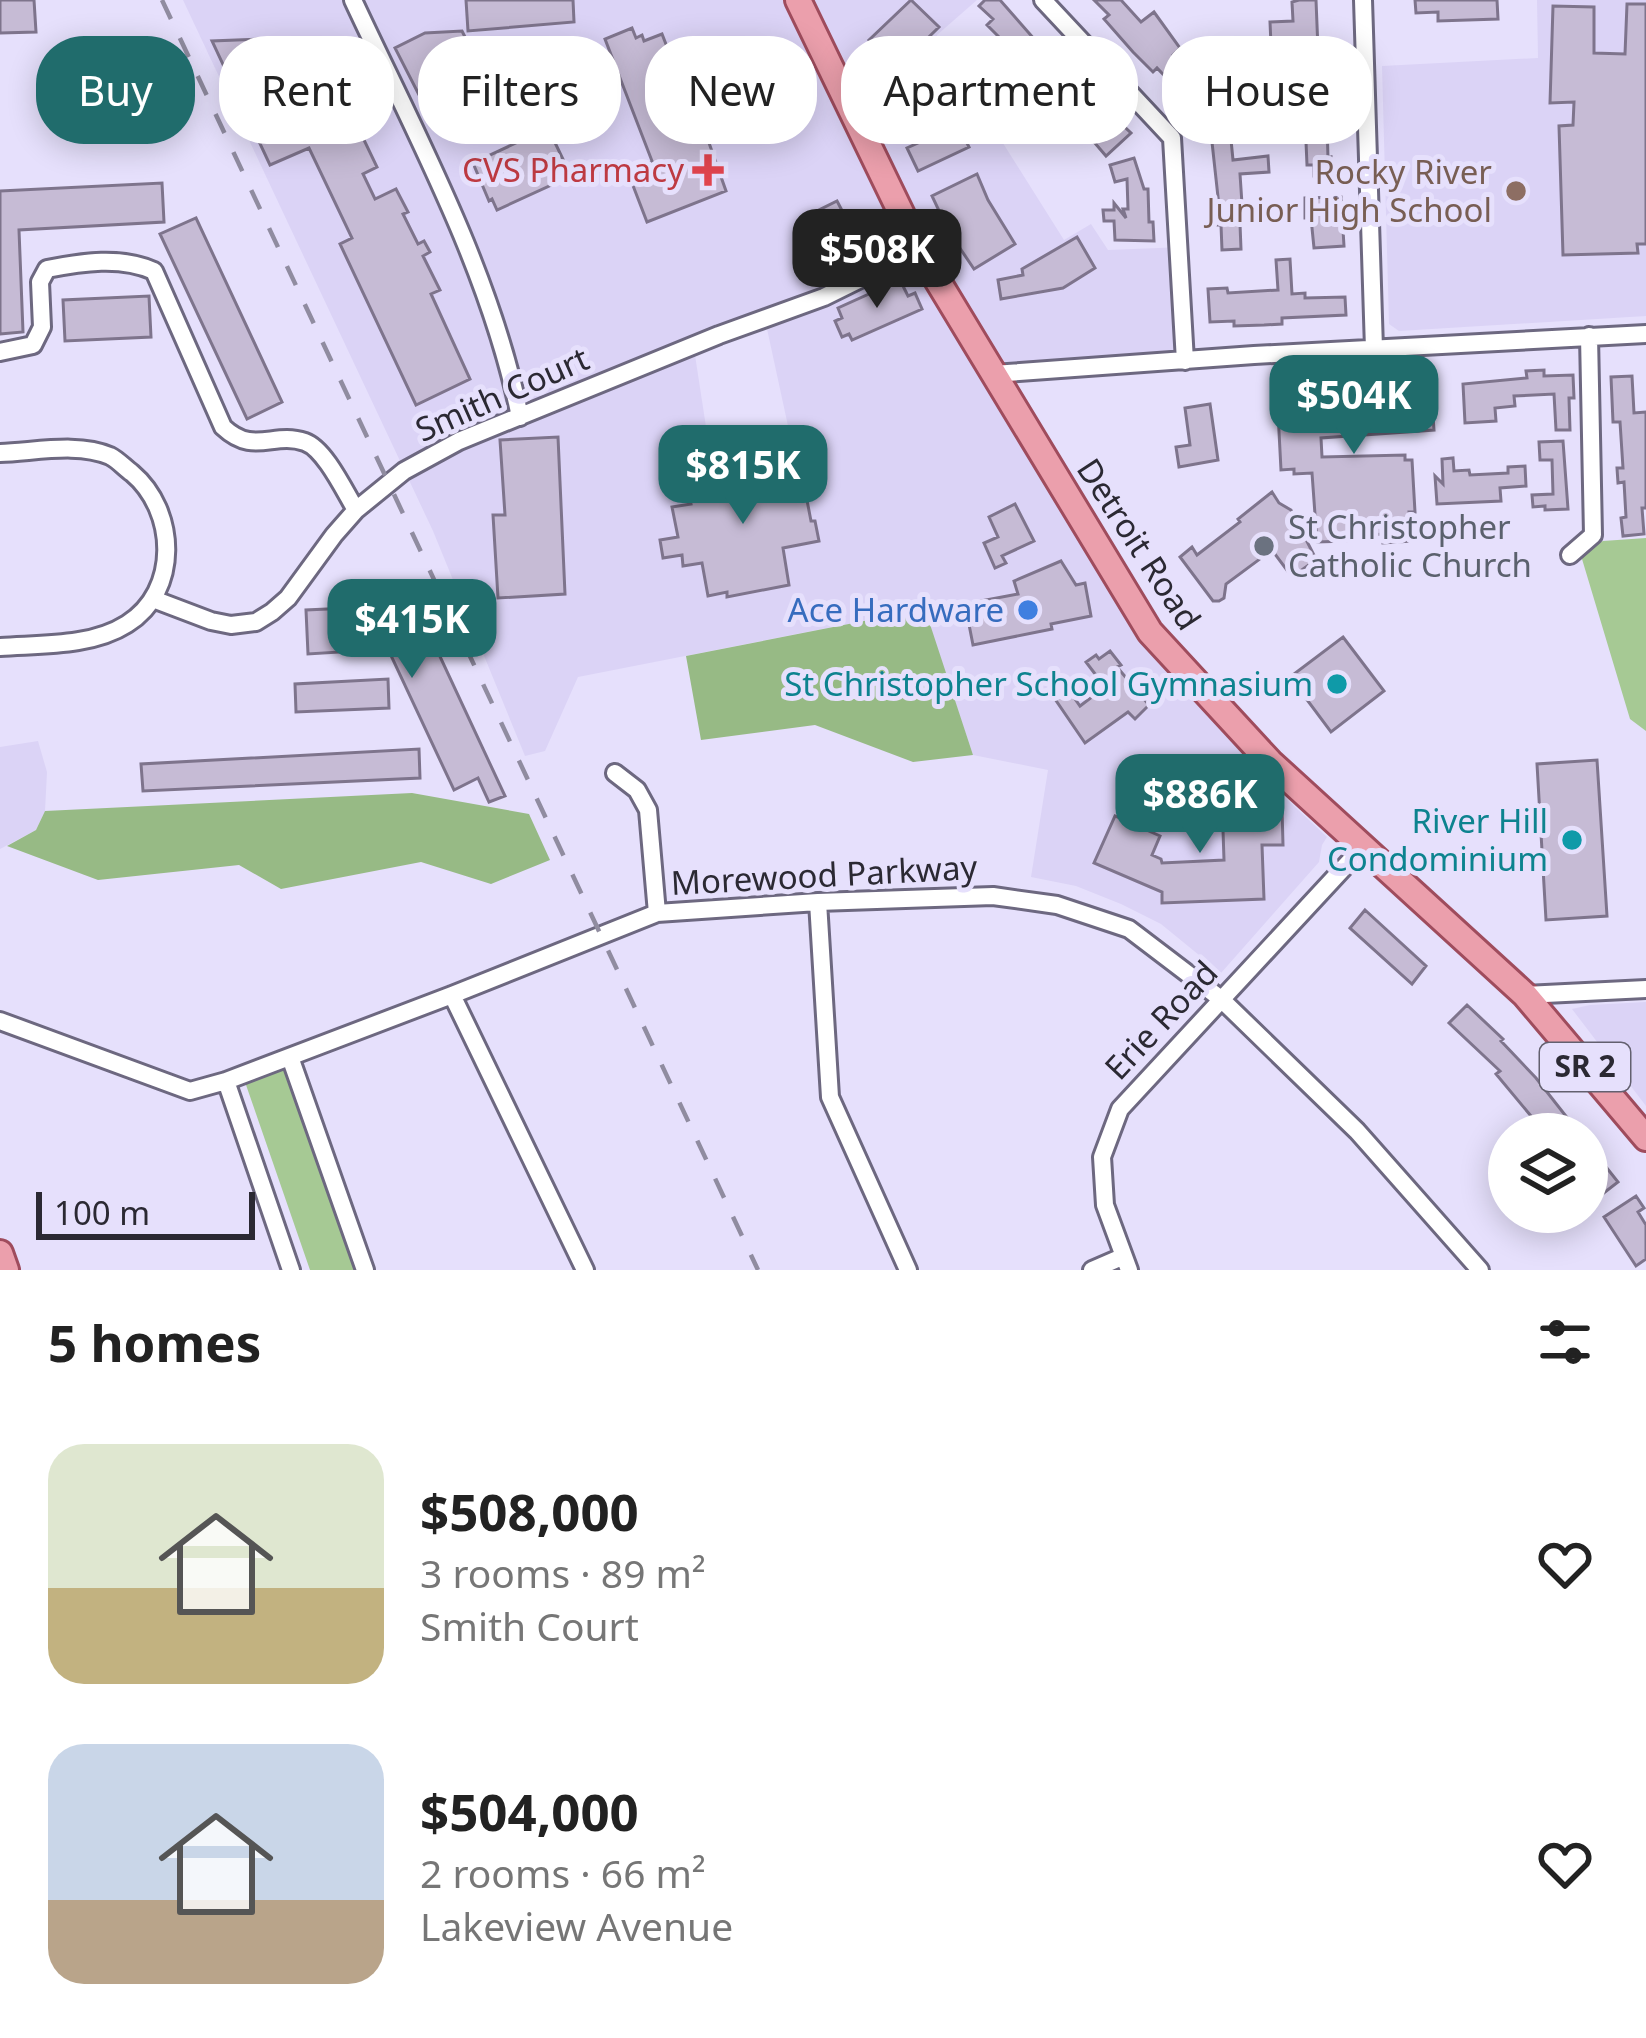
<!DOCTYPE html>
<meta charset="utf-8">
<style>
:root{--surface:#fff;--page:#f2f2f2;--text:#222;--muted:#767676;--accent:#206c6c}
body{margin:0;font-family:"Noto Sans",sans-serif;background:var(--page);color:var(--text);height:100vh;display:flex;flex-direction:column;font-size:45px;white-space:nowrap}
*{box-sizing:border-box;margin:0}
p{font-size:39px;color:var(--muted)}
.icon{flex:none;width:66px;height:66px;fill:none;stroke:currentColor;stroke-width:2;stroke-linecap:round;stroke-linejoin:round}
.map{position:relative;height:1270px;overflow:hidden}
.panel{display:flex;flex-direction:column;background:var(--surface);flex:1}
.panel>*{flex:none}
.top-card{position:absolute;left:36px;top:36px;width:1575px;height:108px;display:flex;gap:24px}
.tools{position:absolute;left:1488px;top:1113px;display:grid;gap:24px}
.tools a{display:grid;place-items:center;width:120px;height:120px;border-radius:50%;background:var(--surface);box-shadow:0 6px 30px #0003;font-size:60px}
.scale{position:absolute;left:36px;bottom:30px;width:219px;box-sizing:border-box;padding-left:12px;border:6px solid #2b2933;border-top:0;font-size:33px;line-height:42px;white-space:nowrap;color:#2b2933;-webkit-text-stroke:9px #e6e0fc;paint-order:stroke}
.price{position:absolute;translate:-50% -102px;padding:0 27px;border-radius:24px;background:var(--accent);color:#fff;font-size:39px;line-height:78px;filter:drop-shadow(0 3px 6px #0008)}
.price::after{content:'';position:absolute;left:50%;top:72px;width:36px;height:27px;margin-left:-18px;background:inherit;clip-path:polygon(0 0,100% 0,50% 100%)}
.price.selected{background:#222;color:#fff}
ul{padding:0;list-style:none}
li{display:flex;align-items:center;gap:36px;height:300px;padding:0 48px}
li span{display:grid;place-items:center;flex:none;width:336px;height:240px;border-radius:36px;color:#555}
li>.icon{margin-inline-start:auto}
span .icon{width:144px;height:144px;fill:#fffc;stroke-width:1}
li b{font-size:51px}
h2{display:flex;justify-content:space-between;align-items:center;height:144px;padding:0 48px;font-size:51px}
.tag{padding:0 42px;border-radius:48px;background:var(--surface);box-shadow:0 6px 30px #0003;font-size:42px;line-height:108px}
.tag.selected{background:var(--accent);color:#fff}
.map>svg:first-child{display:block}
.built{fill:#dbd3f6;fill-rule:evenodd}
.green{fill:#a6c994}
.forest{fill:#97ba85}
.building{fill:#c6bbd5;stroke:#7e748c;stroke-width:3}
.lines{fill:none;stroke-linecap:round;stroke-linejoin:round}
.minor-casing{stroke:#6d6880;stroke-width:22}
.primary-casing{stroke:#9f4c5d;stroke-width:30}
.minor{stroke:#fff;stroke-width:16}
.primary{stroke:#eb9fac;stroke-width:24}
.rail{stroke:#908ca0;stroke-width:4.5;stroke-dasharray:21 21;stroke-linecap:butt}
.health-dot{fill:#e0444e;stroke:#e6e0fc;stroke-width:4.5}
.education-dot{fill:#8d6e63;stroke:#e6e0fc;stroke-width:4.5}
.worship-dot{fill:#6b7280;stroke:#e6e0fc;stroke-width:4.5}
.shop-dot{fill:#3f7fe0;stroke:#e6e0fc;stroke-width:4.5}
.culture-dot{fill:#0f9aa8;stroke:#e6e0fc;stroke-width:4.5}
.labels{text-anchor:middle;stroke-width:10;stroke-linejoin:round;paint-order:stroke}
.shield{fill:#e6e0fc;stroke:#63606f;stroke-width:3}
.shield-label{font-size:30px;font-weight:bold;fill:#2b2933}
.health-label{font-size:33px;fill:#be3a42;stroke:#e6e0fc;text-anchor:end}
.education-label{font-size:33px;fill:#785e54;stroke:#e6e0fc;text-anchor:end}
.street-label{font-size:33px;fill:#2b2933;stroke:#e6e0fc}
.worship-label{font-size:33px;fill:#5b616d;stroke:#e6e0fc;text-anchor:start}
.shop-label{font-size:33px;fill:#366cbe;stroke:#e6e0fc;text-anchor:end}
.culture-label{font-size:33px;fill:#0d838f;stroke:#e6e0fc;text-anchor:end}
</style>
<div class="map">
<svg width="1646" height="1270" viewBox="0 0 1646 1270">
<rect width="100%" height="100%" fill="#e6e0fc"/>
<path class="built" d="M183,0H977L937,35L938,40L1064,240L1091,224L1108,250L1183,247L1189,353L999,367L1147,610L1178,653L1270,748L1244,759L1327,837L1322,845L1319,862L1221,973L1161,924L1121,904L1076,886L1031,877L1048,770L973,755L924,609L578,677L545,751L525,756L433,531ZM764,315L793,449L712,466L693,342Z
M1537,0H1646V316L1399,331L1389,324L1382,66L1538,58Z
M38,741L47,772L45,811L36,830L0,849V747Z
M1646,1002V1106L1572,1009L1590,1005Z"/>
<path class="green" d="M1646,538V731L1630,719L1582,559L1588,547L1603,541Z
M288,1067L358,1270H310L245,1082Z"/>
<path class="forest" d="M925,609L973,755L913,762L815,725L701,740L686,656Z
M412,793L529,814L550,860L491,884L421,862L281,889L239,865L98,880L7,846L36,830L45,811Z"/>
<path class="building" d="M0,0H34L36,32L0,33Z
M466,0H573L574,22L468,31Z
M911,0L939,27L896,69L869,40Z
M985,0H1000L1042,48L1045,46L1056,58L1041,72L1023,52L1018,56L987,25L993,19L979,6Z
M1094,0H1121L1141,22L1154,12L1180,48L1173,55L1197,81L1205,75L1215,89L1186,111L1176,97L1181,93L1157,68L1153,72L1133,52L1104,19L1109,15Z
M1299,0H1316L1321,124L1327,123L1328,158L1331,157L1332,175L1314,176V165H1307L1306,142H1301L1300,84H1295L1294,66L1272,67L1270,22L1293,21L1292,2Z
M1415,0H1497L1498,19L1438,21V12L1416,13Z
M1627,4H1646V244H1637L1638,253L1563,255L1559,126L1573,125L1574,102L1550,103L1553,6L1594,7V53L1625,54Z
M632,28L636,38L642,35L644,41L662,34L704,142L708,140L726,191L647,222L627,170L652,161L605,39Z
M462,31L484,75L494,102L437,130L395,48L425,33Z
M259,39L272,67L319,46L377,167L363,174L375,199L396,189L408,212L403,214L418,244L424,241L430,252L423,256L440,290L431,294L470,379L416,405L340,244L352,238L309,148L270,165L212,41Z
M1090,88L1096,100L1131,133L1106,156L1094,142L1098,139L1078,118L1068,100Z
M911,91L923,116L896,128L885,104Z
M1223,109L1229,128L1254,116L1259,126L1231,140L1233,160L1268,156L1269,172L1240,174L1242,204H1246L1247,223L1240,224L1241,249L1222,250L1221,225H1215L1214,206H1219L1211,133L1199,137L1193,119Z
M958,125L969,147L918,171L907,148Z
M548,128L571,176L497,210L492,199L489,201L473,163Z
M1134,158L1144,189H1148L1149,222H1153L1154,241L1115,240L1114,221H1104L1103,210H1114V203L1126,218L1123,209H1128L1127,179L1115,182L1110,165Z
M977,174L988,200L1015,244L974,269L949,232L932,196Z
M162,183L164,222L19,230L23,332L0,334V191Z
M1341,197L1344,246L1314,248L1311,218H1305V198Z
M837,201L857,239L836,250L817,211Z
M196,218L282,402L247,419L160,234Z
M1077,237L1095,268L1063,288L1001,299L998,280L1023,275L1022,269Z
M1290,259L1292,294L1305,293V298L1345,297L1346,315L1282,318V324L1264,325L1234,326V321L1210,322L1208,289L1227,288L1228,293L1278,290L1276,260Z
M900,280L908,296L915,293L922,309L852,340L849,334L842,337L835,321L842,318L838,308Z
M149,296L151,337L65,341L63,300Z
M1544,370V376L1573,375L1574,398H1569L1570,430H1556L1554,394L1514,396L1515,406L1495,408L1496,421L1465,423L1463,384L1527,378L1526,371Z
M1632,376L1634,413L1646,412V508H1642L1644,534L1623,536L1621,518L1626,517L1624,482L1618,483L1617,468H1623L1620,422H1613L1611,377Z
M1369,385L1370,391L1431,388L1434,430L1321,438L1322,457L1405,455V460H1412L1415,512H1409L1411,541L1383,543V534L1352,536L1348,541L1317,542L1312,473L1294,474V469L1281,470L1277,393Z
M1210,404L1218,460L1179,467L1176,447L1190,445L1185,408Z
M558,437L565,594L498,598L493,515H505L500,440Z
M1563,441L1568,509L1545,510V506L1533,507L1532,495L1553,494L1552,460H1540L1539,442Z
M1453,458L1454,471L1469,470L1470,475L1508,473V467L1525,466L1526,486L1500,488L1501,501L1437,504L1435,476L1443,484L1442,459Z
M799,459L811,521H815L819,541L783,548L789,585L727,597V592L708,596L702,563L683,566L682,555L663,558L660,540L678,537L672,507L691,504L686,481Z
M1272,492L1279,503L1291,510L1319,565L1310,564L1292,577L1272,550L1226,584L1224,598L1219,601H1213L1180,557L1192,547L1197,555L1240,522L1238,519Z
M1015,504L1034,541L1002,556L1006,563L995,568L984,543L998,537L989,517Z
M1061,561L1076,585L1085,583L1091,616L1051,624L1052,629L973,645L965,604L1018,594L1014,581Z
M416,605L505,796L489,802L478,778L454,790L388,649L308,654L306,610Z
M1343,637L1384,691L1331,732L1290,677Z
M1110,651L1121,665L1117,667L1149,705L1135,719L1128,712L1085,743L1055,699L1068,689L1080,706L1105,687L1086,662L1096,655L1099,659Z
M388,679L389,708L296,712L295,684Z
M419,749L420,778L143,791L141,764Z
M1597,760L1607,916L1546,920L1537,764Z
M1271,798V808H1282L1283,845H1262L1264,899L1162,903V892L1094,863L1115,816L1160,836L1152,855L1161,859L1162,863L1224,860L1222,800Z
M1365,910L1426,966L1412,984L1350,928Z
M1467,1005L1503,1039L1501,1041L1536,1078L1580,1134H1546L1496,1074L1500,1071L1449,1023Z
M1587,1143L1618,1182L1600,1196L1587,1180Z
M1636,1196L1644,1208L1638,1212L1646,1225V1259L1636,1266L1604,1217Z"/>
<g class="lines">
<defs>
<path id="minor" d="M353,0C415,133 491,272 520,417
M1043,0L1172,138L1185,361
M1363,0L1374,349
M0,352L33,345L42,327L40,282L47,269C82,262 121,256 154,271L223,427C254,456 273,431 305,442C325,449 345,492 356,510
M993,374L1254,355L1646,334
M0,453C34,452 78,442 110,456C118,460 125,468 132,473C177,511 180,591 127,624C91,647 40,644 0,647
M1570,555L1593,535L1589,336
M153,599L211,621L231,625L256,622L272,612L288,598L334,535L356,510L404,471L459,441L719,335L824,297L919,250
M615,773L637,790L648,810L657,913
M818,902L830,1097L908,1270
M452,995L585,1270
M1525,995L1646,989
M0,1021L190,1091L226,1081L452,995L657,913L818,902L993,896L1057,905L1129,929L1221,999L1357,1131L1480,1270
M290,1057L365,1270
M226,1081L291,1270
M1092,1270L1122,1257
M1129,1270L1105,1205L1102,1157L1120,1109L1362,848"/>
<path id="primary" d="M798,0L919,250L1150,632L1270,762L1525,995L1646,1138
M0,1253L6,1270"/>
</defs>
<use href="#minor" class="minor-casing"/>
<use href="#primary" class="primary-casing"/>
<use href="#minor" class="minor"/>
<use href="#primary" class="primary"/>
<path class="rail" d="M162,0L758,1270"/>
</g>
<path class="health-dot" d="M702 152h12v12h12v12h-12v12h-12v-12h-12v-12h12z"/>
<circle class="education-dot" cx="1516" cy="191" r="12"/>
<circle class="worship-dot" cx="1264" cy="546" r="12"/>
<circle class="shop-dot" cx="1028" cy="610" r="12"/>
<g class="culture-dot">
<circle cx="1337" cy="684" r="12"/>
<circle cx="1572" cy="840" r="12"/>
</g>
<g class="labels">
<rect class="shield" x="1540" y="1043" width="90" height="48" rx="9"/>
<g class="shield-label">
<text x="1585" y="1077">SR 2</text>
</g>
<g class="health-label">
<text x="684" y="182">CVS Pharmacy</text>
</g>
<g class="education-label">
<text x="1492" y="184">Rocky River<tspan x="1492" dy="38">Junior High School</tspan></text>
</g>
<g class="street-label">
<text transform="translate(502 394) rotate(-24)" y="12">Smith Court</text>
<text transform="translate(1139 544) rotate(57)" y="12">Detroit Road</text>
<text transform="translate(824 875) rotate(-3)" y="12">Morewood Parkway</text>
<text transform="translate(1161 1020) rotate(-47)" y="12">Erie Road</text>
</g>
<g class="worship-label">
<text x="1288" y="539">St Christopher<tspan x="1288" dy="38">Catholic Church</tspan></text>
</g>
<g class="shop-label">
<text x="1004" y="622">Ace Hardware</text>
</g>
<g class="culture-label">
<text x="1313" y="696">St Christopher School Gymnasium</text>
<text x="1548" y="833">River Hill<tspan x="1548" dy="38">Condominium</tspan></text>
</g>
</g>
</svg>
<div class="tools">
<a><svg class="icon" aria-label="layers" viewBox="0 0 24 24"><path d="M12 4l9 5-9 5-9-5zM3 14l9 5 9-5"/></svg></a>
</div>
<div class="scale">100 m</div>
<b class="price selected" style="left:877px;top:311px">$508K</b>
<b class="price" style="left:1354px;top:457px">$504K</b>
<b class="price" style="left:743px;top:527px">$815K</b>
<b class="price" style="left:412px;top:681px">$415K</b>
<b class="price" style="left:1200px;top:856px">$886K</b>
<div class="top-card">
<a class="tag selected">Buy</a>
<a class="tag">Rent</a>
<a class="tag">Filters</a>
<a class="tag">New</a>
<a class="tag">Apartment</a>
<a class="tag">House</a>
</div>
</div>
<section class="panel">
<h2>5 homes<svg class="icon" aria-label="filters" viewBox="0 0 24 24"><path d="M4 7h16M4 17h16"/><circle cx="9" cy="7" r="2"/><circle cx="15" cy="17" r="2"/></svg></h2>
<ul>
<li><span style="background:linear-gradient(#dfe7d0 60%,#c2b280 0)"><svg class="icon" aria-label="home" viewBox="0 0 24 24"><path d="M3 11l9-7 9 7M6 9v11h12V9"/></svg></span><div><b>$508,000</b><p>3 rooms · 89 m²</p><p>Smith Court</p></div><svg class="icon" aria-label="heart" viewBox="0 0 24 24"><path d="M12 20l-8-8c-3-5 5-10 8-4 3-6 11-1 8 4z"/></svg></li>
<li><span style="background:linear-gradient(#c9d6e8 65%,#b9a48a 0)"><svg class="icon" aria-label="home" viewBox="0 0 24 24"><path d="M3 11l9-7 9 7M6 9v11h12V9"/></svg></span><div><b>$504,000</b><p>2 rooms · 66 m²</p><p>Lakeview Avenue</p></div><svg class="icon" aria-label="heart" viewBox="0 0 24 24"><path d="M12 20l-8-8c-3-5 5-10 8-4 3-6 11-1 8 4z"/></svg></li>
</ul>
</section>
